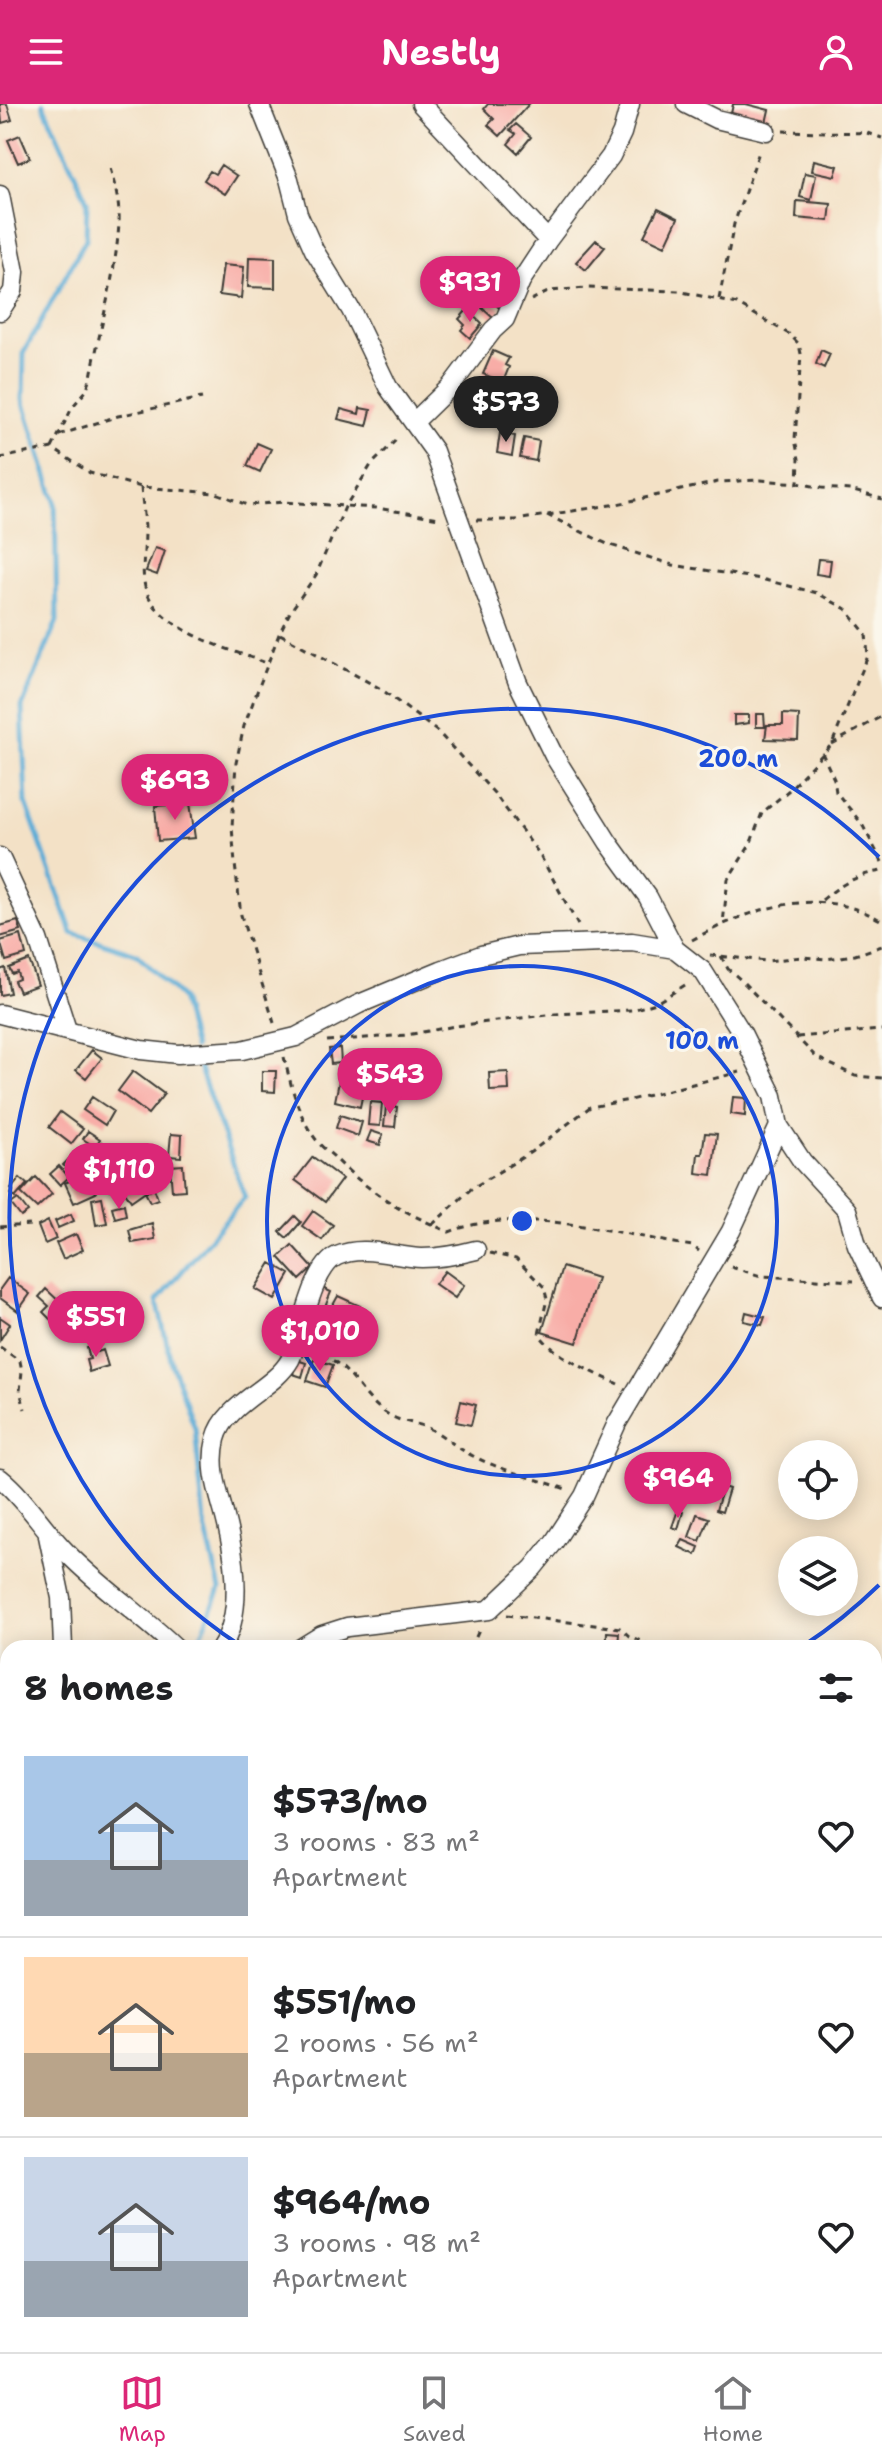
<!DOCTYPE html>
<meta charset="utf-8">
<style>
:root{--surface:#fff;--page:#f6f6f6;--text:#202124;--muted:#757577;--line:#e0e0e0;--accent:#db2777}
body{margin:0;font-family:"Shantell Sans",sans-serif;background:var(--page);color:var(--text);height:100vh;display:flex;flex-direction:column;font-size:30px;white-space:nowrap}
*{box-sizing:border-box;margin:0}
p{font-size:26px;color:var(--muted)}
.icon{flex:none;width:44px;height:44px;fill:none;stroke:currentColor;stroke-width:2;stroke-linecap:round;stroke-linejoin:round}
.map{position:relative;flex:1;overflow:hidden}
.side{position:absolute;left:0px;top:1536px;width:882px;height:712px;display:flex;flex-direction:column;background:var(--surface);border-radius:24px 24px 0 0;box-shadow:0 4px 20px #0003}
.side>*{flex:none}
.controls{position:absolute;left:778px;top:1336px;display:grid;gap:16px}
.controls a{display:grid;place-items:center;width:80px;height:80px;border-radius:50%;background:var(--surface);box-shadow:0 4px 20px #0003;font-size:40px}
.price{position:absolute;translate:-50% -68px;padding:0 18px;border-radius:28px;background:var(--accent);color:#fff;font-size:26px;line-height:52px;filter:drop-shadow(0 2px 4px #0008)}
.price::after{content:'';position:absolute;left:50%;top:48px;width:24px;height:18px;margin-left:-12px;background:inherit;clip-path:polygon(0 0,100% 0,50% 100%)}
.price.current{background:#222;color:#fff}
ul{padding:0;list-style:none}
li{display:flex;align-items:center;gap:24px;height:200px;padding:0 24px}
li+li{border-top:2px solid var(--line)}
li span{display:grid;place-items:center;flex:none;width:224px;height:160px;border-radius:0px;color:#555}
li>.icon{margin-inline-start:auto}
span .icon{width:96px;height:96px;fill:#fffc;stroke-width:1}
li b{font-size:34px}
h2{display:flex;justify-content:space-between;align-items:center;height:96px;padding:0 24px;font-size:34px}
header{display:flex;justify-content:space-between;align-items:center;height:104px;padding:0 24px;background:var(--accent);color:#fff;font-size:36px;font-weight:700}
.dock{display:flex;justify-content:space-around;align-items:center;height:112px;border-top:2px solid var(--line);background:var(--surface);font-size:22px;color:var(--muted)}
.dock a{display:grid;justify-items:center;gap:4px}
.dock .current{color:var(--accent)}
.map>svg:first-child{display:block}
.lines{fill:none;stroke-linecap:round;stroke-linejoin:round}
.stream{stroke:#5bacd6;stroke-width:5}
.building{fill:#f8ada7}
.minor-casing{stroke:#3c3a36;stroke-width:21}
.path{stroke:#3c3a36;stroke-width:3;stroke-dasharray:6 6;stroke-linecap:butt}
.minor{stroke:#fff;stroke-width:18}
.ring{fill:none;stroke:#1d4ed8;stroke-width:4}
.centre{fill:#1d4ed8;stroke:#fbf7ec;stroke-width:4}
.ring-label{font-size:24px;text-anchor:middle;font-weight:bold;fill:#1d4ed8;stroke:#fbf7ec;stroke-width:6;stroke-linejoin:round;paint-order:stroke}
</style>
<header><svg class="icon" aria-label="menu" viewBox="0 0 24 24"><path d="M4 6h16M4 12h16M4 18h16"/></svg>Nestly<svg class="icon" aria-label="person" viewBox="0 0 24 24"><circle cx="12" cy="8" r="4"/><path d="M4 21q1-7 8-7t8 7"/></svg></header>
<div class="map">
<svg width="882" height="2248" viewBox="0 0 882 2248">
<rect width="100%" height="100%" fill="#fbf7ec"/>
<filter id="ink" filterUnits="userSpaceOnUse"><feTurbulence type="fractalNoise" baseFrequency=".0125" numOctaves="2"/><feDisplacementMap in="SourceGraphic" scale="16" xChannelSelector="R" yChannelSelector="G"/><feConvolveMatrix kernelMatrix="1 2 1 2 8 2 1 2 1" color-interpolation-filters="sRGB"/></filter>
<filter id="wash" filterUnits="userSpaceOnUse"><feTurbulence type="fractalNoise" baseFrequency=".006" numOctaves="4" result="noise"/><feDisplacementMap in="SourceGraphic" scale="32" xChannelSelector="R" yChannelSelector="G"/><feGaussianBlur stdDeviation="1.8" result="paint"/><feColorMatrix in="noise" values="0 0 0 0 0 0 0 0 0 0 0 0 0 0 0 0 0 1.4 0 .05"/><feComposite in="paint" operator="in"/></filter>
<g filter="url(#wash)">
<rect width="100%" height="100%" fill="#f3e1c6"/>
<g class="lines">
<path class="stream" d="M43,0L87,97L86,135L24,248L23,296L55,397L57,517L22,603L26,699L72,829L136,850L181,894L194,944
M196,1544L220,1485L204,1419L195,1324L172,1261L157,1197L245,1093L196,954
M0,1869L8,1868"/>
</g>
<g id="blocks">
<path class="building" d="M0,0H7L12,16L2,19Z
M488,0H529L500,32L488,21L494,15L484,5Z
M733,0H746L769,6L766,19L731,10Z
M516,20L531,33L518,49L508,40L516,30L510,26Z
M20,31L30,54L18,59L8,36Z
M814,56L838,62L835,72L812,67Z
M221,61L237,72L225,90L204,76L210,67L215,70Z
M805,69L816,71L811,96L800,93Z
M797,97L831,100L829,117L796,114Z
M658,104L678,114L665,142L644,132Z
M596,136L605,143L586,166L576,158Z
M249,153L275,154V184L248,183Z
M223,161L244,163L241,194L219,191Z
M491,195L501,206L493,214L482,204Z
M467,206L482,220L470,234L461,226L465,221L459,215Z
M821,246L830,250L824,264L816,260Z
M493,247L509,254L505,261L509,263L503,278L483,270Z
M360,304L371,306L367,322L338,315L341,305L359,310Z
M500,329L515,332L512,352L497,349Z
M524,334L539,337L536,357L520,354Z
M257,339L271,345L260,368L247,362Z
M155,444L165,447L157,471L146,467Z
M818,455L831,456L829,472L816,470Z
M756,610H764L765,623H756Z
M783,610L799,611L798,636L765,635L767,621H783Z
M734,611H749V619L734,621Z
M190,699L195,734L158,737L155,702Z
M18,817L21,827L0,833V822Z
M21,831L26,851L6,857L0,837Z
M29,856L38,881L19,888L14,877L19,875L17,868L12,870L9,864Z
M5,864L10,889L0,891V866Z
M340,944L341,959L331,960L329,945Z
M92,946L102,954L86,974L76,966Z
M422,957L423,973H418V984L399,985L398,980L379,982L378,966L387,965L386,959Z
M342,963L367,969L360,1003L335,997Z
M133,967L164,990L148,1010L118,987Z
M262,967H276L275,988L262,987Z
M508,968L509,986L490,987L489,969Z
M92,993L113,1007L105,1021L83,1006Z
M733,993L746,994L745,1012L731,1010Z
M370,998L382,999L380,1022L368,1021Z
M386,1002L397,1003L395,1023L384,1022Z
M60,1008L83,1025L71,1040L49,1023Z
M340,1011L362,1018L358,1032L336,1024Z
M88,1027L100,1035L95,1043L83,1035Z
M371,1027L383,1031L380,1041L367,1037Z
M705,1029L717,1030L712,1071L696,1069L698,1050H702Z
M171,1030L182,1031L181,1053L169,1052Z
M102,1038L117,1051L97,1072L83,1059Z
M126,1051L137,1062L130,1070L118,1059Z
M313,1053L342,1075L325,1098L295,1076Z
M69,1055L79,1065L73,1071L63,1061Z
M183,1061L185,1086L172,1087L170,1062Z
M59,1062L69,1073L60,1081L50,1070Z
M143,1065L154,1081L131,1097L120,1080L110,1086L105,1078L117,1069L123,1078Z
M86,1069L96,1089L74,1099L65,1079Z
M36,1073L52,1090L37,1104L21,1089Z
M20,1074L27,1080L15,1094L11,1090L13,1087L11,1085Z
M154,1084L158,1095L150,1098L145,1088Z
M102,1093L107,1119L96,1121L92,1095Z
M18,1095L28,1108L21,1113L11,1100Z
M124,1100L126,1111L115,1114L112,1103Z
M313,1107L333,1121L322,1136L302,1122Z
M71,1110L74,1117L58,1124L55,1117Z
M295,1112L301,1118L287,1134L280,1128Z
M48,1117L56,1135L45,1140L38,1122Z
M152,1119L155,1135L132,1139L129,1126Z
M76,1130L83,1146L63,1155L56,1139Z
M292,1141L313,1164L300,1176L279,1153Z
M271,1159L290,1170L275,1196L255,1185Z
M562,1163L597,1174L577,1239L542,1228Z
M445,1167L464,1181L455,1194L435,1180Z
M8,1174L30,1190L18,1207L0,1194V1185Z
M318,1182L331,1188L323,1208L311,1203Z
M46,1185L63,1201L50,1215L43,1208L49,1202L39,1193Z
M338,1192L360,1202L354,1214L332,1203Z
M74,1203H85L86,1226H75Z
M746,1208L765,1213L762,1221L744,1217Z
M0,1213L10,1220L0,1236Z
M96,1242L98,1248L103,1246L108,1262L89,1268L86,1256L90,1255L87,1244Z
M314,1255L333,1261L325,1283L307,1277Z
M297,1256L306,1259L302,1273L293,1270Z
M461,1297L476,1301L471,1321L456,1318Z
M688,1371L697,1374L694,1382L710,1387L708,1396L691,1391L690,1395L681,1392Z
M723,1383L729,1385L722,1408L716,1406Z
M678,1406L683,1408L678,1425L672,1423Z
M697,1410L709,1414L700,1437L689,1433Z
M683,1436L699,1443L696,1451L679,1443Z
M607,1528L619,1529L618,1544H606Z"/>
</g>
</g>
<g filter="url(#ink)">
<use href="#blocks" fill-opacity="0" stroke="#3c3a36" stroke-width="2"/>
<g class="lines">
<defs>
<path id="minor" d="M259,0L289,75L298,110L314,146L351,206L388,283L434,347L518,579L554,652L608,738L648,793L675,845L703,867L742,929L773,992L779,1022L731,1127L617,1319L584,1392L554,1438L533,1464L489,1506L347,1523L322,1531L301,1544
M421,0L548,136
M686,0L716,15L766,27
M0,91L15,168L13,187L0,207
M414,318L451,282L493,226L505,215L521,177L548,136L611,52L622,29L630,0
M0,753L38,835L67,926
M0,910L141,946L178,950L242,946L296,933L359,900L441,866L481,851L519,842L632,838L675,845
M779,1022L802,1057L847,1106L857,1141L882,1194
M0,1374C26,1395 43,1425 67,1449C101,1484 141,1510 176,1544
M48,1432L61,1494L63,1544
M221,1544C244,1509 235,1452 225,1413C218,1387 209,1363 216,1335C225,1299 274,1285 290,1256C302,1232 311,1164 337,1152C364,1140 394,1153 422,1154C441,1154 457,1151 476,1146
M0,1662L8,1652"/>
</defs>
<use href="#minor" class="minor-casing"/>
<path class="path" d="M783,27L867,29L882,34
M719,195L734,120L760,45
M531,196L550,187L586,184L678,187L737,200L789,230L799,240L801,250L795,335L799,355L798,379
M59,331L118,312L202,294
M52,344L73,302L86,287L91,273C100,222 116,171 119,119C120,100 115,82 110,64
M0,354L52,344L90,369L141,383L216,389L247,401L283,398L376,404L440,414
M141,383C142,398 145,412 145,427C145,446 141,464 145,483C156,526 232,546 269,560
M547,411L607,440L673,461L761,475L817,489L846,505L866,530L868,552L832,640L789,686L762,709L750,741L728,775L723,819
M476,416H516L547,411L617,400L718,378L761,376L798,379L822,384L850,386L882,395
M280,530L381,585L438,628L494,689L540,751L579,823
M832,640L882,612
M822,649L834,675L836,688L862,720L882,758
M822,796C840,781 858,770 882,767
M692,836C751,804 819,780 882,817
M710,851L767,857L801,853L826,855L855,851L882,842
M721,852L728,865L741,876L816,953L855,972L882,974
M274,919L241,811L235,760L232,723L236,659L244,622L279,530L290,508L316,471L345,403L371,361L400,332
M797,933L882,926
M327,937L407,931L455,922L555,910L632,906L656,899L690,878
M284,953C291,981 299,1016 318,1038C323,1045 331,1049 336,1055C371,1090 403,1108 449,1128C522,1100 616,1130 692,1142L699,1147
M432,1121L471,1085L531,1048L590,1003L630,996L740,968
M0,1123L30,1121
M490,1149L516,1155L544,1183L547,1195L539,1230C555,1253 593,1268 618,1280
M731,1163L761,1172L854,1177
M0,1243L20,1257L22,1267L20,1287L25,1305
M311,1247C355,1258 358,1297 395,1314C406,1319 419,1319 430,1325C443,1331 453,1341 466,1348C494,1365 538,1375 569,1386
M507,1511L620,1524L629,1532L657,1544
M471,1544L480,1524
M874,1596L882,1598
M874,1912L882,1906
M874,2069L882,2081
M481,2240L489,2248"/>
<use href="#minor" class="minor"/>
</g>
</g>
<g class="ring">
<circle cx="522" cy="1117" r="255"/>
<path d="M879 1481A510 510 0 0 1 803 1542M241 1542A510 510 0 1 1 879 753"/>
</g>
<circle cx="522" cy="1117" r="12" class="centre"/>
<g class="ring-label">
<text x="738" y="663">200 m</text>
<text x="702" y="945">100 m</text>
</g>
</svg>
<div class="controls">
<a><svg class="icon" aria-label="locate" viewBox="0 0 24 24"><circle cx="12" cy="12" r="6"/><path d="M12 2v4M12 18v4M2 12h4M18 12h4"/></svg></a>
<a><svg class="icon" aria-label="layers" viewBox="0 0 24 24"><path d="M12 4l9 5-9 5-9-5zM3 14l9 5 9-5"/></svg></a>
</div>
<b class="price" style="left:470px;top:220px">$931</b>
<b class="price current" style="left:506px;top:340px">$573</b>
<b class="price" style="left:175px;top:718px">$693</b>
<b class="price" style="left:390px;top:1012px">$543</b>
<b class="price" style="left:119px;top:1107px">$1,110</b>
<b class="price" style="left:96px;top:1255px">$551</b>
<b class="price" style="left:320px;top:1269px">$1,010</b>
<b class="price" style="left:678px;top:1416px">$964</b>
<section class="side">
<h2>8 homes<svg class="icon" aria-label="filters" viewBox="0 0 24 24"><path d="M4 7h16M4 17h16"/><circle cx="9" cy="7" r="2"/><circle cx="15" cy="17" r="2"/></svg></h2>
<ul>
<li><span style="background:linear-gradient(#a9c7e8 65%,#9aa5b1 0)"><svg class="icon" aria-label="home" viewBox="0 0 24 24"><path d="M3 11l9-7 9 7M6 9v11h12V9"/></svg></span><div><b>$573/mo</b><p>3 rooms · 83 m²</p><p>Apartment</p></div><svg class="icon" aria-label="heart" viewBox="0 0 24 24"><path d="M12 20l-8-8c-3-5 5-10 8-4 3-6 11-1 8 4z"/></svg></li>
<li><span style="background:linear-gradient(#ffd9b3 60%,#b9a48a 0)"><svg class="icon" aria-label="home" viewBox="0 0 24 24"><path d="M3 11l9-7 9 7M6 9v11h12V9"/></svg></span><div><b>$551/mo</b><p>2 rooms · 56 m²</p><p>Apartment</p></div><svg class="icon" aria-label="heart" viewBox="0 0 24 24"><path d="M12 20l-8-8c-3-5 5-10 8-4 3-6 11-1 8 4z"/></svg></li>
<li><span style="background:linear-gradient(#c9d6e8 65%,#9aa5b1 0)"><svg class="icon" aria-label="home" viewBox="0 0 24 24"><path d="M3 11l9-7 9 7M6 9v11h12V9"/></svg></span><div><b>$964/mo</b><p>3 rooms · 98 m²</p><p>Apartment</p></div><svg class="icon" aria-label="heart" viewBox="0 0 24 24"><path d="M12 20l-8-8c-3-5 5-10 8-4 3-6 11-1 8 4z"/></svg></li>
</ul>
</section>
</div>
<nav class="dock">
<a class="current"><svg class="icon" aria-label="map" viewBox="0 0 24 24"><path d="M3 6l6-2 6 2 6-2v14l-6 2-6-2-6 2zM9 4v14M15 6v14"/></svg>Map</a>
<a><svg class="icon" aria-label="saved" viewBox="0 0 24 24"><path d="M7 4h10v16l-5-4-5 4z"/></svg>Saved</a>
<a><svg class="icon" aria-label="home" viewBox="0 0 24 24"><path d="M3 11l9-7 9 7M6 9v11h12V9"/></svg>Home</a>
</nav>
